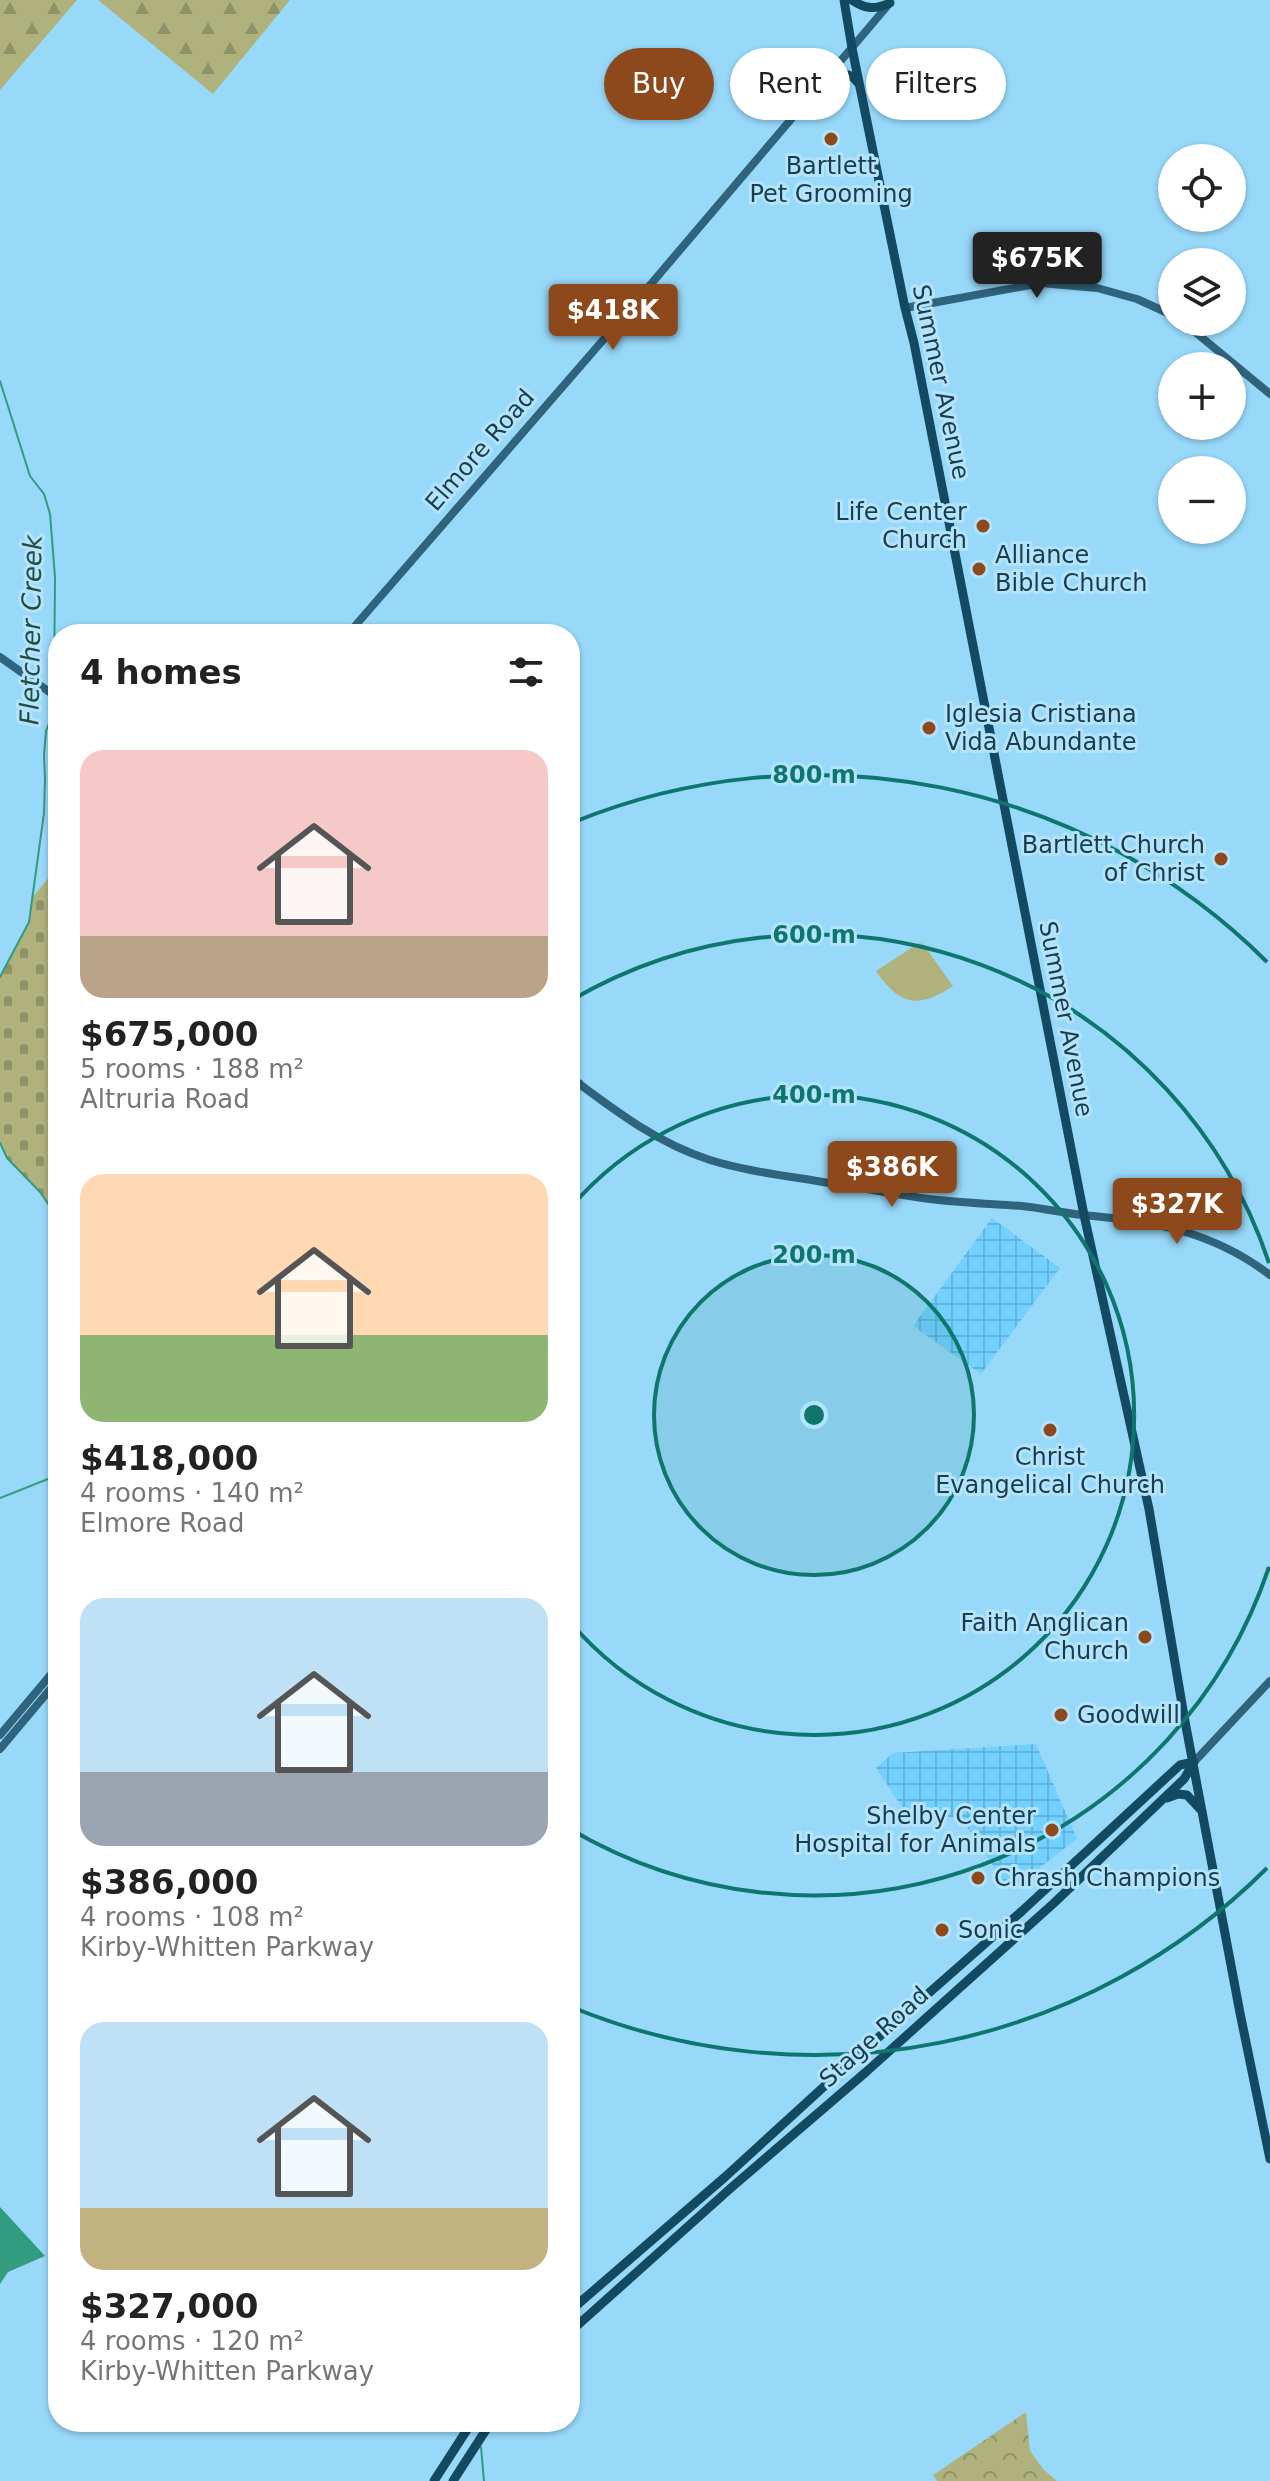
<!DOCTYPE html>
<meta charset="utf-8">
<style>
:root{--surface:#fff;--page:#f6f6f6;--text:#222;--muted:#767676;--accent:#8d491b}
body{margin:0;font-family:"DejaVu Sans",sans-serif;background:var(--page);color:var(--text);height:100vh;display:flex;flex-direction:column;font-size:30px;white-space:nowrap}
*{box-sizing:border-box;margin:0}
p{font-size:26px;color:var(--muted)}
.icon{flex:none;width:44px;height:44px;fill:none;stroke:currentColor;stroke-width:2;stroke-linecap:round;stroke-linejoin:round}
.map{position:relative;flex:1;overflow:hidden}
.drawer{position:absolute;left:48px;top:624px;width:532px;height:1808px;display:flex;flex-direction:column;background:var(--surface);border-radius:32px;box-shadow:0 2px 6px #0004}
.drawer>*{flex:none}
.banner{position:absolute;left:604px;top:48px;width:546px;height:72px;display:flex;gap:16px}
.fabs{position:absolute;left:1158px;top:144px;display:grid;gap:16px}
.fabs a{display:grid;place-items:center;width:88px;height:88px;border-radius:50%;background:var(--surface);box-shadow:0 2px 6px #0004;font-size:40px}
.price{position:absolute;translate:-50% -68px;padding:0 18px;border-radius:8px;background:var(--accent);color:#fff;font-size:26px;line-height:52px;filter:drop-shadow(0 2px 4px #0008)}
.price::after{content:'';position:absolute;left:50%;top:48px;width:24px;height:18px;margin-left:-12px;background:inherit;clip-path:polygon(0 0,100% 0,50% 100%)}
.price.current{background:#222;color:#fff}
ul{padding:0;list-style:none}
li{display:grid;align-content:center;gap:16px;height:424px;padding:0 32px}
li span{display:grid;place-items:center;height:248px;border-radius:24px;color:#555}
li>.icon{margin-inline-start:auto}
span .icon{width:144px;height:144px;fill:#fffc;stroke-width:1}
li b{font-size:34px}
h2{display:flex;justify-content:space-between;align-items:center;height:96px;padding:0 32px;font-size:34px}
.chip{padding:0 28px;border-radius:36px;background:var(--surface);box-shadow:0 2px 6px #0004;font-size:28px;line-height:72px}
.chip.current{background:var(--accent);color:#fff}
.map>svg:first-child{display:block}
.industrial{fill:url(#industrial-grid)}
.grass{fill:#afb27d}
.forest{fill:url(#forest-firs)}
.cemetery{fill:url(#cemetery-stones)}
.park{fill:url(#park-crowns)}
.water{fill:#339b7e}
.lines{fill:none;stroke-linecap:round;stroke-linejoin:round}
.stream{stroke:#339b7e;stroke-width:2}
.secondary{stroke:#30647d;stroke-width:8}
.primary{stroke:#134a61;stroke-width:9}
.ring{fill:none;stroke:#0f766e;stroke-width:4}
.poi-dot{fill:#8d491b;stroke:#b4e3fc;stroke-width:3}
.labels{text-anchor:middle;stroke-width:6;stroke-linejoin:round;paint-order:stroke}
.poi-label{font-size:24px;fill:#1a3d4e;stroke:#b4e3fc;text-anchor:start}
.street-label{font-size:24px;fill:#1a3d4e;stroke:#b4e3fc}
.water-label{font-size:26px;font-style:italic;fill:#224d40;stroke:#b4e3fc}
.centre{fill:#0f766e;stroke:#b4e3fc;stroke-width:4}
.ring-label{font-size:24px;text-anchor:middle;font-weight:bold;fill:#0f766e;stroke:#b4e3fc;stroke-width:6;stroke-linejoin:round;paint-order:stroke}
</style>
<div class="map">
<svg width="1270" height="2481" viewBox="0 0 1270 2481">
<defs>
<pattern id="industrial-grid" width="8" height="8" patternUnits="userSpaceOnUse" patternTransform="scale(2)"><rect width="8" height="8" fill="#72d1fe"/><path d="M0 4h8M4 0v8" fill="none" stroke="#62b4db"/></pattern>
<pattern id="forest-firs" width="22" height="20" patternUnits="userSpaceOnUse" patternTransform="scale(2)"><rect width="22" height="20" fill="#afb27d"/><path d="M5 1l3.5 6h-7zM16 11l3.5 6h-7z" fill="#8e9269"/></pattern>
<pattern id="cemetery-stones" width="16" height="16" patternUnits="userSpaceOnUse" patternTransform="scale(2)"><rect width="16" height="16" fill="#afb27d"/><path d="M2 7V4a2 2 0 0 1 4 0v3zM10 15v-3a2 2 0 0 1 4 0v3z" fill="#8e9269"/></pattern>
<pattern id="park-crowns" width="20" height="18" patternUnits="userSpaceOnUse" patternTransform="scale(2)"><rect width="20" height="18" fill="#afb27d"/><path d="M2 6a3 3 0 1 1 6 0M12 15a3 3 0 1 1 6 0" fill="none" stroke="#8e9269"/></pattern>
</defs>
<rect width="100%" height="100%" fill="#98d9fa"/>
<path class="industrial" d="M992,1218L1060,1268L981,1374L913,1326Z
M1036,1744L1077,1839L1012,1889L1004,1882L961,1818L906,1813L876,1768L893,1753Z"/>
<path class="grass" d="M919,943L923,944L953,986C918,1009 900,1006 876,971Z"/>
<path class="forest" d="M0,0H77L0,90Z
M98,0H290L213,94Z"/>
<path class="cemetery" d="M58,866V1218L40,1192L7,1158L0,1143V977L29,922L32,898Z"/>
<path class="park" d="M1026,2412L1030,2451L1044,2470L1057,2481H937L933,2475Z"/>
<path class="water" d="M0,2207L45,2256L8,2272L0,2284Z"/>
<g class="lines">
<path class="stream" d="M0,381L30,476L44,494L50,514L55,577L54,689
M0,977L29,922L44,813L45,779L44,755L46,731L52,716L53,700
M0,1143L7,1158L40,1192L58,1218
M0,1498L58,1475
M456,2422L462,2428
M481,2447L484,2481"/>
<path class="secondary" d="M905,308L1041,283L1097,288L1137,299L1172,315
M1183,322L1270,394
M348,634L617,324L889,4
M0,657L58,698
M570,1077C614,1110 657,1143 710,1160C749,1172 789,1176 829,1183C865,1188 901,1196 938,1200C966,1203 994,1204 1022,1206C1043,1208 1062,1213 1083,1215C1153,1221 1212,1231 1270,1275
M570,1104L579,1083
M0,1735L58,1666
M0,1749L58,1680
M1194,1762L1270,1681"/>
<path class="primary" d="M844,0L852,48L905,308L914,343L1084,1215L1149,1509L1184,1716L1240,2013L1270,2159
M852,0C865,9 875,10 890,3
M824,81L843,73L853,77L859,84
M1167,1798L1178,1794L1187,1795L1201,1810
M570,2311L725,2177L863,2051L1022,1911L1180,1765L1194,1762
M570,2332L732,2187L866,2072L1054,1903L1184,1779L1194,1762
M434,2481L472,2422
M453,2481L491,2422"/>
</g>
<circle cx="814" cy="1415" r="160" fill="#0f766e" fill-opacity=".12"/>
<g class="ring">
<circle cx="814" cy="1415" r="160"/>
<path d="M571 1207A320 320 0 1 1 571 1623"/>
<path d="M1269 1567A480 480 0 0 1 570 1829M570 1001A480 480 0 0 1 1269 1263"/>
<path d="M1267 1868A640 640 0 0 1 574 2008M574 822A640 640 0 0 1 1267 962"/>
</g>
<g class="poi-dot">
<circle cx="831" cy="139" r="8"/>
<circle cx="983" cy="526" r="8"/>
<circle cx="979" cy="569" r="8"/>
<circle cx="929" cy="728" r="8"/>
<circle cx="1221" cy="859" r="8"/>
<circle cx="1050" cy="1430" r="8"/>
<circle cx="1145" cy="1637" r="8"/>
<circle cx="1061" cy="1715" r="8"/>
<circle cx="1052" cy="1830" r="8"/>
<circle cx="978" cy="1878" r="8"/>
<circle cx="942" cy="1930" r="8"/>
</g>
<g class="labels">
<g class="poi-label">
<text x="831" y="174" text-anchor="middle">Bartlett<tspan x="831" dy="28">Pet Grooming</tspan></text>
<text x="967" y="520" text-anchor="end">Life Center<tspan x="967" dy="28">Church</tspan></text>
<text x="995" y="563">Alliance<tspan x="995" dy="28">Bible Church</tspan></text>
<text x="945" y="722">Iglesia Cristiana<tspan x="945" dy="28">Vida Abundante</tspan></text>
<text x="1205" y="853" text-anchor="end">Bartlett Church<tspan x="1205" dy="28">of Christ</tspan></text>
<text x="1050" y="1465" text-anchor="middle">Christ<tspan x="1050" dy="28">Evangelical Church</tspan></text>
<text x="1129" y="1631" text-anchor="end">Faith Anglican<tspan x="1129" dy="28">Church</tspan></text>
<text x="1077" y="1723">Goodwill</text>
<text x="1036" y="1824" text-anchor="end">Shelby Center<tspan x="1036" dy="28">Hospital for Animals</tspan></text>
<text x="994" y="1886">Chrash Champions</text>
<text x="958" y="1938">Sonic</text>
</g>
<g class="street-label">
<text transform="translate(941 382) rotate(78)" y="8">Summer Avenue</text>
<text transform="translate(480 450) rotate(-49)" y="8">Elmore Road</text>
<text transform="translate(1066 1019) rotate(79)" y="8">Summer Avenue</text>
<text transform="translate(874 2037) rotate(-42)" y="8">Stage Road</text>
</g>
<g class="water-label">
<text transform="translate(31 630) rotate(-89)" y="9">Fletcher Creek</text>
</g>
</g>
<circle cx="814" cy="1415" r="12" class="centre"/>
<g class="ring-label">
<text x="814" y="783">800 m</text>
<text x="814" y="943">600 m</text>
<text x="814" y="1103">400 m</text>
<text x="814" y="1263">200 m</text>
</g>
</svg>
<div class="fabs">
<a><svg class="icon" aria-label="locate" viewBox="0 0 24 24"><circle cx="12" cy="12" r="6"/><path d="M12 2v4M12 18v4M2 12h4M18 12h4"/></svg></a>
<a><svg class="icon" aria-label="layers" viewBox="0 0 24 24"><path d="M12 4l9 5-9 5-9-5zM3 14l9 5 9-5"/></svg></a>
<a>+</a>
<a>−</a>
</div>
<b class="price current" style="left:1037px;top:300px">$675K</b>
<b class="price" style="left:613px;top:352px">$418K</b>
<b class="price" style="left:892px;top:1209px">$386K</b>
<b class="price" style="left:1177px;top:1246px">$327K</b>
<div class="banner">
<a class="chip current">Buy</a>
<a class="chip">Rent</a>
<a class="chip">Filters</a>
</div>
<section class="drawer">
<h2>4 homes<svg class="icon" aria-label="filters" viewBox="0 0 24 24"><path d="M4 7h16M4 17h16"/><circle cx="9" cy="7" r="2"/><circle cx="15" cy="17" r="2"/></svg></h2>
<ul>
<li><span style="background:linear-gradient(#f6c9c9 75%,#b9a48a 0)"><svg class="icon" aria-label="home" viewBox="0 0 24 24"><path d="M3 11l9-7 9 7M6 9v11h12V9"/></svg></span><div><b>$675,000</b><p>5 rooms · 188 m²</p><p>Altruria Road</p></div></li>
<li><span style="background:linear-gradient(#ffd9b3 65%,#8fb573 0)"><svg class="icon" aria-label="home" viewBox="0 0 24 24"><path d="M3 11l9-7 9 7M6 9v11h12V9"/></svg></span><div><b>$418,000</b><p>4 rooms · 140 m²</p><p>Elmore Road</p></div></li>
<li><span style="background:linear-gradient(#bfe0f5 70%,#9aa5b1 0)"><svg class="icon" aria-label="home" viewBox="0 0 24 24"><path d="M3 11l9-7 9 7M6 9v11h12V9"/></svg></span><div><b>$386,000</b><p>4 rooms · 108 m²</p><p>Kirby-Whitten Parkway</p></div></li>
<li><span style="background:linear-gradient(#bfe0f5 75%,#c2b280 0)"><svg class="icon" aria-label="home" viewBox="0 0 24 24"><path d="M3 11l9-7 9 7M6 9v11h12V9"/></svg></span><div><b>$327,000</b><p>4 rooms · 120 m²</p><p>Kirby-Whitten Parkway</p></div></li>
</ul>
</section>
</div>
